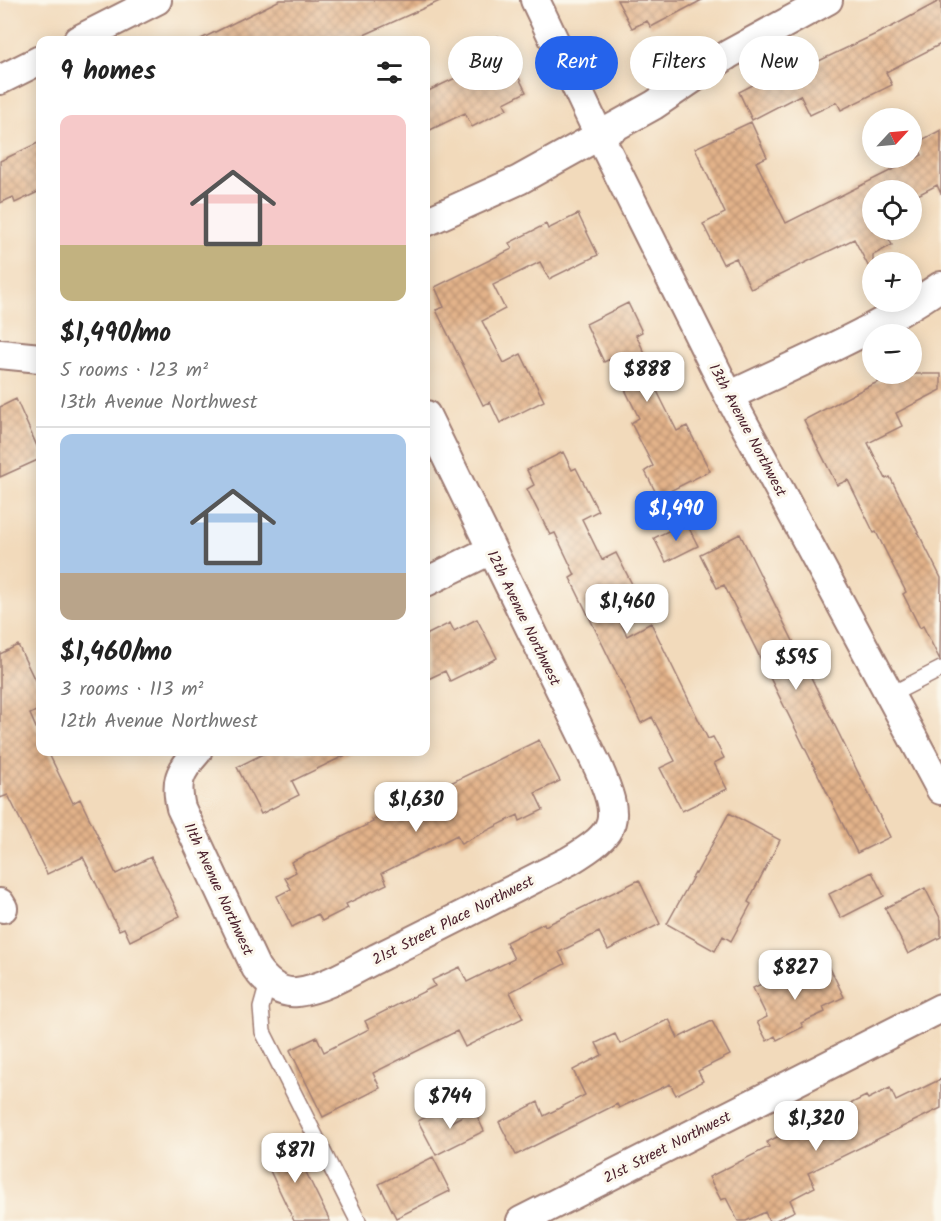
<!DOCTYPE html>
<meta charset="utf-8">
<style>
:root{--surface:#fff;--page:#f2f2f2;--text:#222;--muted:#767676;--line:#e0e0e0;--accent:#2563eb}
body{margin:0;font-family:Kalam,sans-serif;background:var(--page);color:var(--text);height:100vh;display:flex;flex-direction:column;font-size:22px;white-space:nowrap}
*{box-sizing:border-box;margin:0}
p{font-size:20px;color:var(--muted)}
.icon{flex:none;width:33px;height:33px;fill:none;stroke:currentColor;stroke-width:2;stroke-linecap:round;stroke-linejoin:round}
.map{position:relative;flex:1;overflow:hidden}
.drawer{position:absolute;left:36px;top:36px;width:394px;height:720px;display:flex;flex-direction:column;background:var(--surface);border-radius:12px;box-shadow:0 3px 15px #0003}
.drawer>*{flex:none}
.guide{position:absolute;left:448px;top:36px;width:402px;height:54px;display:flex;gap:12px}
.needle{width:39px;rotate:64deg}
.controls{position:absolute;left:862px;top:108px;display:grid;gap:12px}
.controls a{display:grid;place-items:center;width:60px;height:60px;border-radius:50%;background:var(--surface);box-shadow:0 3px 15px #0003;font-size:30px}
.price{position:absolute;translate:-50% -51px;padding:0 14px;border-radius:12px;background:#fff;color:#222;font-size:20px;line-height:39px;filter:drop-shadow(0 2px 3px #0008)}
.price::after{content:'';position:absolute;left:50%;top:36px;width:18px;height:14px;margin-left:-9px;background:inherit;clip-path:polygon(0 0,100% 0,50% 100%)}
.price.on{background:var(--accent);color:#fff}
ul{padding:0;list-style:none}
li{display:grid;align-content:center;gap:12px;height:318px;padding:0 24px}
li+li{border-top:2px solid var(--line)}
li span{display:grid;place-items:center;height:186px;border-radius:12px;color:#555}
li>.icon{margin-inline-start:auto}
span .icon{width:108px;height:108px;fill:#fffc;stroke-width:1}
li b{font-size:26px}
h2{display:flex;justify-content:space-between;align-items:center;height:72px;padding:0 24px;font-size:26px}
.tag{padding:0 21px;border-radius:27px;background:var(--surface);box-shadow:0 3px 15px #0003;font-size:21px;line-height:54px}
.tag.on{background:var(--accent);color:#fff}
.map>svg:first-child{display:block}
.building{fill:url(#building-cross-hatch)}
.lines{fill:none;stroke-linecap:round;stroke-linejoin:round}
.service-casing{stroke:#9e7c73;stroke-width:18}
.minor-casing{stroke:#9e7c73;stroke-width:32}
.service{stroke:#fff;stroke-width:15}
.minor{stroke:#fff;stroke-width:28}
.labels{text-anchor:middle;stroke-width:6;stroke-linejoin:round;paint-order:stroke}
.street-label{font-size:15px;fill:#4a1f2b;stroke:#fbf7ec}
</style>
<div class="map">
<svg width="941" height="1221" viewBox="0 0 941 1221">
<defs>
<pattern id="building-cross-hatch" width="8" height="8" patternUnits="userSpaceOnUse" patternTransform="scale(1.5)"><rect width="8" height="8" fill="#e3b38a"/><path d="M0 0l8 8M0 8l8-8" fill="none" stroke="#ba9171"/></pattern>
</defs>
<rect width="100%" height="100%" fill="#fbf7ec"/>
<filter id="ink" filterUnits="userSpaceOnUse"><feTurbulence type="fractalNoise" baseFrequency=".0167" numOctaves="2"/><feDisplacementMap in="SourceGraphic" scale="12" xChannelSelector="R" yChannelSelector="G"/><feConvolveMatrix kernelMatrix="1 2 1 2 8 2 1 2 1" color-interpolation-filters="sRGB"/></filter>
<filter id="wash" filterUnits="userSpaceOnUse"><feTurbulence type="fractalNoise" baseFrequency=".008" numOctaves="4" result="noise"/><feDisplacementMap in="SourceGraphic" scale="24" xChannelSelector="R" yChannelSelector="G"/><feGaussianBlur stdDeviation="1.35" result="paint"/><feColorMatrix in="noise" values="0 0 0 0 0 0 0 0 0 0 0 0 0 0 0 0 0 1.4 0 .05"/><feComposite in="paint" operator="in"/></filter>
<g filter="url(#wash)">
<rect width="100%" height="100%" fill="#f2dabb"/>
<g id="blocks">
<path class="building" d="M280,0H442L353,40H199Z
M617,0H702L651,27L647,21L632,28Z
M941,0V44L886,72L892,85L841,110L837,102L810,115L800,95L752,120L739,92L780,71L783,78L893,26Z
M498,36L526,92L504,103L507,109L472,127L465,113L426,132V92L462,75L459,69L473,63L467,51Z
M751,122L767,157L756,162L786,223L922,155L916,143L941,130V194L937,185L912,198V190H873V230H884L892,245L873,255V275L854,239L751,289L736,258L723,264L703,224L725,213L695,148Z
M40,142V191L15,203L13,197L0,203V161Z
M578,214L598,255L549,279L540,262L493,285L505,309L482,321L504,363L521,354L544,401L500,423L490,402L483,405L436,310L444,307L435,287L512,249L509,243L546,224L548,229Z
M628,303L642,332L636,335L658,381L653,383L677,431L687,426L710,471L658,497L645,471L653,466L631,423L639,418L610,359L604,362L586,324Z
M897,374H941V390L896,413L902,426L868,443L886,479L890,477L941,578L940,660L923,626L920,628L903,594L906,592L876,532L874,533L848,480L837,485L804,420L869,386Z
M16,399L40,453V459L0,477V407Z
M563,452L572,470L576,468L598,511L582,519L602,560L616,553L634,588L610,600L627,636L651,623L708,739L713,737L724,758L714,763L727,789L682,811L660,768L675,761L652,717L641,723L570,578L575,575L555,533L550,535L527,489L534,485L527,470Z
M686,522L698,546L666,562L654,538Z
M740,534L890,837L857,853L724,585L717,588L700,554Z
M477,619L497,658L450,681L445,671L426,680V635L450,623L454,631Z
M18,645L40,691V709L30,714L40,737V752H48L73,803L80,799L116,874L151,857L180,916L130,941L124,928L119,930L83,857L47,874L8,795L0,798V654Z
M539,740L560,781L535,793L543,810L520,821L518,815L461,844L457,835L382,873L387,884L346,904L348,908L322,921L318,914L292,927L277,896L291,889L285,878L296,872L291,862L373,822L372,820L393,810V811Z
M267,752H352L292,781L299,795L261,814L237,767Z
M729,813L780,840L748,902L751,904L731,941L723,936L715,951L667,924L695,873L696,874Z
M872,872L884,896L841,918L829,894Z
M639,880L660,924L608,950L599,932L559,952L565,964L510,992L523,1018L465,1047L457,1031L373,1073L380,1088L323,1117L290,1050L317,1037L324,1052L369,1029L365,1021L435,986L432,980L460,967L467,982L514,959L506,942L544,923L545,926Z
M925,888L941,920V937L908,954L885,908Z
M829,966L844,997L823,1007L825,1012L801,1023L803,1027L777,1040L775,1036L767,1041L757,1022L767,1017L753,988L794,968L800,980Z
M669,1019L678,1038L712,1021L730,1055L698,1071L703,1081L676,1095L670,1084L619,1108L617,1104L516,1155L499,1122L538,1102L544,1116L585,1095L573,1070L602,1055L596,1043L615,1034L620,1044Z
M941,1079V1108L808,1173L815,1187L790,1200L795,1211L774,1221H769L765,1212L746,1221H738L726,1198L721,1200L709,1177L769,1147L767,1142L787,1132L790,1137L839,1113L838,1110L866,1096L868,1099L890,1088L896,1101Z
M442,1109L449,1123L474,1110L484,1131L436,1155L418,1121Z
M293,1141L305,1165L303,1166L330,1221H294L263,1156Z
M433,1157L450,1191L396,1218L379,1184Z"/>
</g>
</g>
<g filter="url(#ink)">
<use href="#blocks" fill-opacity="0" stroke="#9e7c73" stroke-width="1.5"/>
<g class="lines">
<defs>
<path id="service" d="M890,695L941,669
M268,983L261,1008L263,1032L358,1221"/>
<path id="minor" d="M535,0L599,135L729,396L941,790
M78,40L157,0
M0,80L40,60
M426,222L519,180L654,105L729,54L828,0
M0,354L40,358
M729,396C800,362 876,331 941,286
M426,582L491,550
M197,752C179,772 175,782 181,808L256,968C266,982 279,994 297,992C323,989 354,970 377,958C441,927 505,893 569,861C619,831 621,820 598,767L426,415
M0,903L3,908
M521,1221L941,1008"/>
</defs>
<use href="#service" class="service-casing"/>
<use href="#minor" class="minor-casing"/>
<use href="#service" class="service"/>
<use href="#minor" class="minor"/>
</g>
</g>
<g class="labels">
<g class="street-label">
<text transform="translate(748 430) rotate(62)" y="5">13th Avenue Northwest</text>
<text transform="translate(524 618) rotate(64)" y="5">12th Avenue Northwest</text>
<text transform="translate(219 889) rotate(65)" y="5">11th Avenue Northwest</text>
<text transform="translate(453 920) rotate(-27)" y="5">21st Street Place Northwest</text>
<text transform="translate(667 1147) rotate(-27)" y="5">21st Street Northwest</text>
</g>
</g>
</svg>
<div class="controls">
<a><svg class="needle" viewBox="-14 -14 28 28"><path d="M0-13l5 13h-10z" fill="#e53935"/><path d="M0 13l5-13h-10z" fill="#767676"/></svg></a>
<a><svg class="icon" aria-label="locate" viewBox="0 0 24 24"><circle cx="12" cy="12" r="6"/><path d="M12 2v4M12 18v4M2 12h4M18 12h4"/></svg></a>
<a>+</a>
<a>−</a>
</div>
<b class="price" style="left:647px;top:403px">$888</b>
<b class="price on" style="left:676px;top:542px">$1,490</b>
<b class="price" style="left:627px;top:635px">$1,460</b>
<b class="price" style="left:796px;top:691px">$595</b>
<b class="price" style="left:416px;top:833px">$1,630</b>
<b class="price" style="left:795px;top:1001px">$827</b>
<b class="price" style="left:450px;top:1130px">$744</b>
<b class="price" style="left:816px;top:1152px">$1,320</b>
<b class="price" style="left:295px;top:1184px">$871</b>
<div class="guide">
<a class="tag">Buy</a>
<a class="tag on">Rent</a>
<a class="tag">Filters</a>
<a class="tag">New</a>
</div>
<section class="drawer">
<h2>9 homes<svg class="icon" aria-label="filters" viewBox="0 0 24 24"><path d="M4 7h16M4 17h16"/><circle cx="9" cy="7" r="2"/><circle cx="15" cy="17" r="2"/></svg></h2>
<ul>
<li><span style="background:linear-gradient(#f6c9c9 70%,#c2b280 0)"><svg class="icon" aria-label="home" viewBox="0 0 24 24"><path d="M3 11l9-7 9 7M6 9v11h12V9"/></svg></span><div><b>$1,490/mo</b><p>5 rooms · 123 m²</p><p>13th Avenue Northwest</p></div></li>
<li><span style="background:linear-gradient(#a9c7e8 75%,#b9a48a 0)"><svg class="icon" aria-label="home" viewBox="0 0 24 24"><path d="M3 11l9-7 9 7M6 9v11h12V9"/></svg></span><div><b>$1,460/mo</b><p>3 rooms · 113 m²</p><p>12th Avenue Northwest</p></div></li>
</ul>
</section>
</div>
